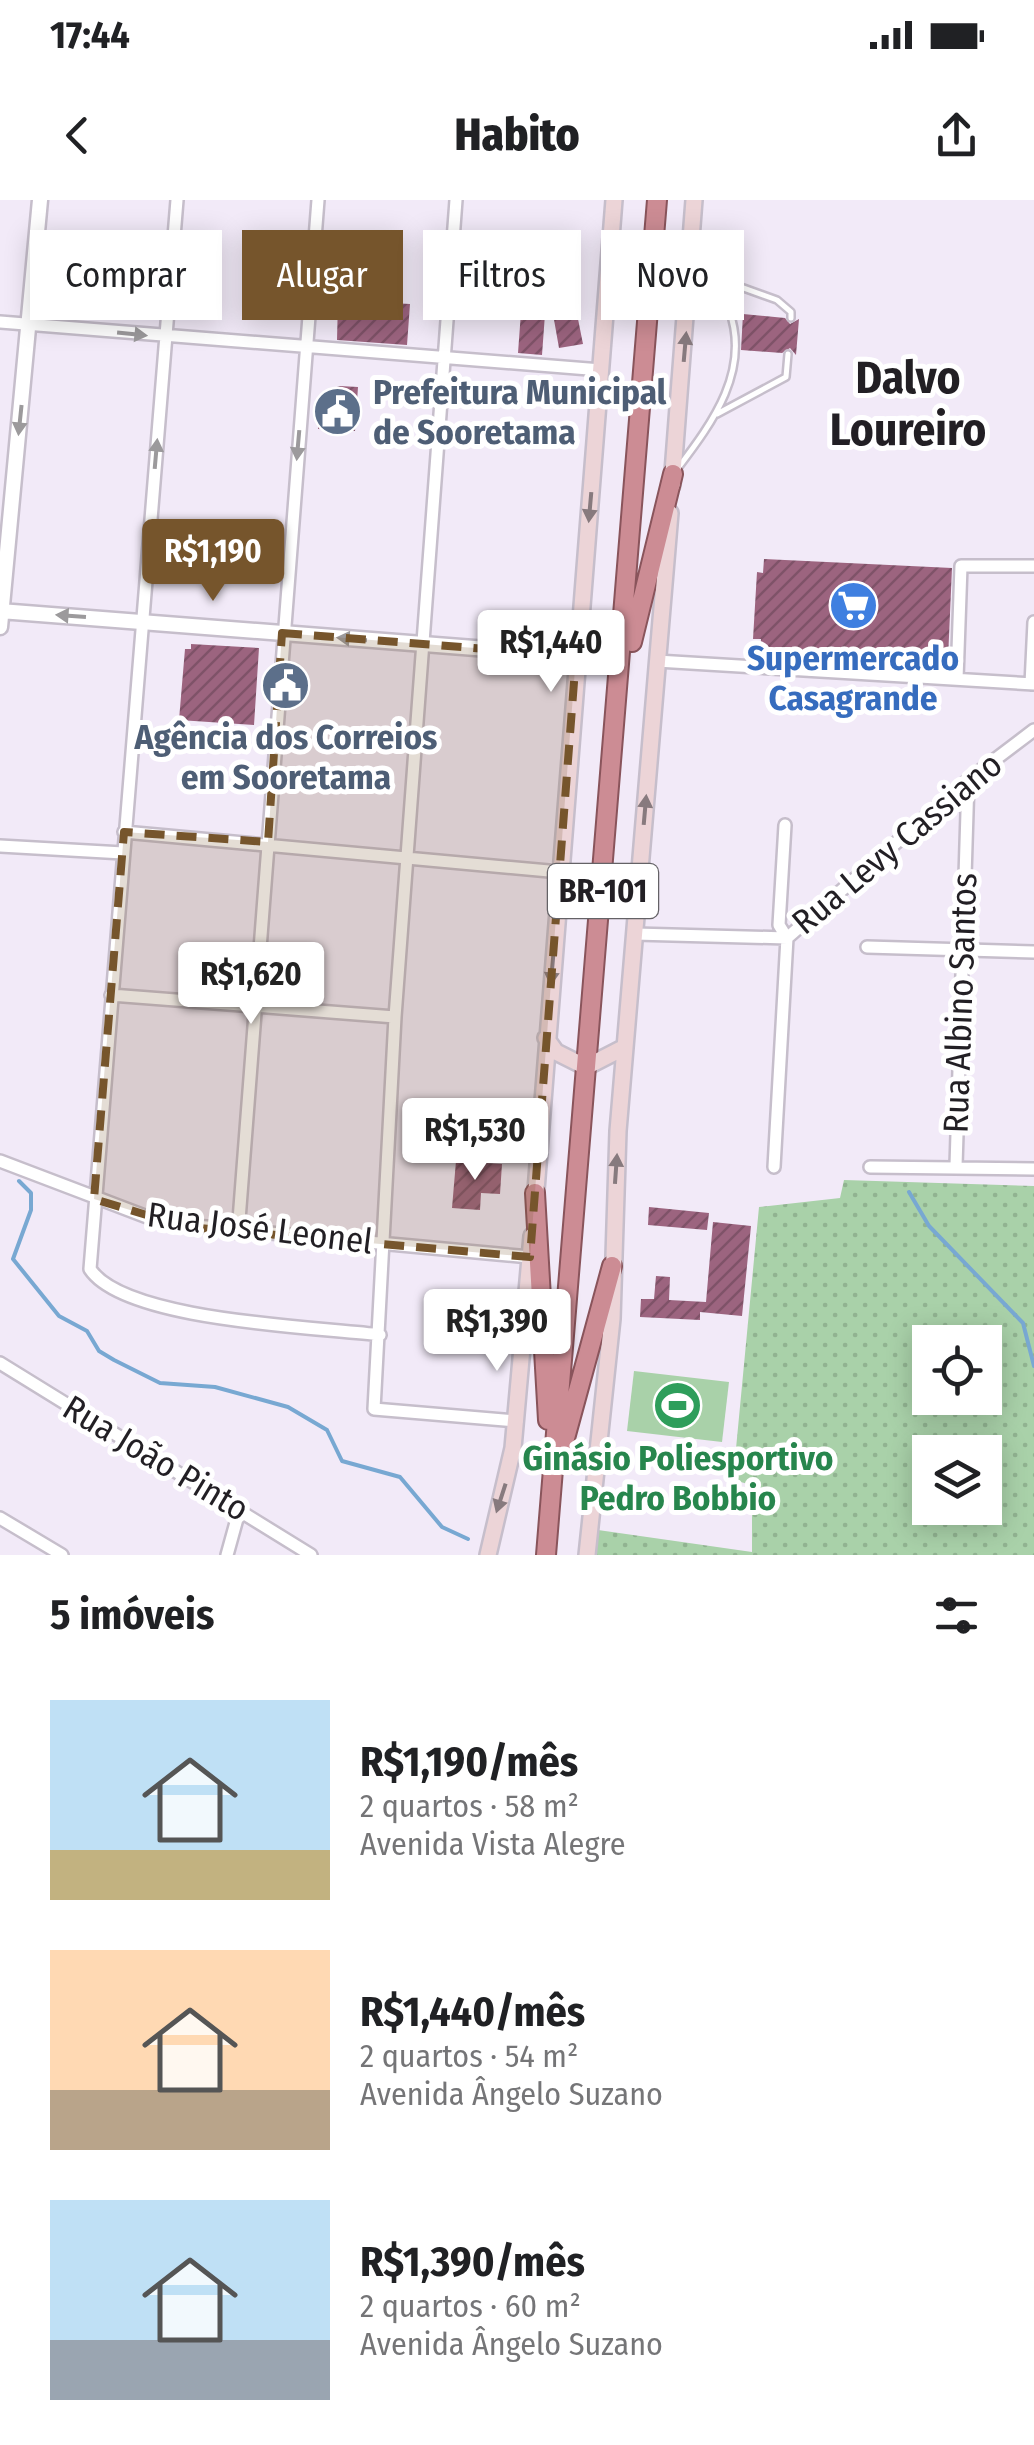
<!DOCTYPE html>
<html lang="pt">
<meta charset="utf-8">
<style>
:root{--surface:#fff;--page:#f6f6f6;--text:#202124;--muted:#757577;--accent:#76552c}
body{margin:0;font-family:"Fira Sans Condensed",sans-serif;background:var(--page);color:var(--text);height:100vh;display:flex;flex-direction:column;font-size:38px;white-space:nowrap}
*{box-sizing:border-box;margin:0}
p{font-size:32px;color:var(--muted)}
.icon{flex:none;width:55px;height:55px;fill:none;stroke:currentColor;stroke-width:2;stroke-linecap:round;stroke-linejoin:round}
.map{position:relative;height:1355px;overflow:hidden}
.details{display:flex;flex-direction:column;background:var(--surface);flex:1}
.details>*{flex:none}
.top-card{position:absolute;left:30px;top:30px;width:975px;height:90px;display:flex;gap:20px}
.buttons{position:absolute;left:912px;top:1125px;display:grid;gap:20px}
.buttons a{display:grid;place-items:center;width:90px;height:90px;border-radius:0px;background:var(--surface);box-shadow:0 5px 25px #0003;font-size:50px}
.price{position:absolute;translate:-50% -85px;padding:0 22px;border-radius:10px;background:#fff;color:#222;font-size:32px;line-height:65px;filter:drop-shadow(0 2px 5px #0008)}
.price::after{content:'';position:absolute;left:50%;top:60px;width:30px;height:22px;margin-left:-15px;background:inherit;clip-path:polygon(0 0,100% 0,50% 100%)}
.price.on{background:var(--accent);color:#fff}
ul{padding:0;list-style:none}
li{display:flex;align-items:center;gap:30px;height:250px;padding:0 50px}
li span{display:grid;place-items:center;flex:none;width:280px;height:200px;border-radius:0px;color:#555}
li>.icon{margin-inline-start:auto}
span .icon{width:120px;height:120px;fill:#fffc;stroke-width:1}
li b{font-size:42px}
h2{display:flex;justify-content:space-between;align-items:center;height:120px;padding:0 50px;font-size:42px}
.chip{padding:0 35px;border-radius:0px;background:var(--surface);box-shadow:0 5px 25px #0003;font-size:35px;line-height:90px}
.chip.on{background:var(--accent);color:#fff}
.status{display:flex;justify-content:space-between;align-items:center;height:70px;padding:0 50px;background:var(--surface);direction:ltr}
.status svg{height:28px;fill:currentColor}
header{display:flex;justify-content:space-between;align-items:center;height:130px;padding:0 50px;background:var(--surface);font-size:45px;font-weight:800}
.map>svg:first-child{display:block}
.grass{fill:url(#grass-dots);fill-rule:evenodd}
.pitch{fill:#a9d1a9}
.lines{fill:none;stroke-linecap:round;stroke-linejoin:round}
.stream{stroke:#78a8d2;stroke-width:4}
.building{fill:url(#building-hatch)}
.service-casing{stroke:#c6becb;stroke-width:10}
.minor-casing{stroke:#c6becb;stroke-width:16}
.tertiary-casing{stroke:#c6becb;stroke-width:19}
.secondary-casing{stroke:#c6becb;stroke-width:20}
.trunk-casing{stroke:#89545b;stroke-width:22}
.service{stroke:#fff;stroke-width:5}
.minor{stroke:#fff;stroke-width:11}
.tertiary{stroke:#fff;stroke-width:14}
.secondary{stroke:#ecd4d7;stroke-width:15}
.trunk{stroke:#cc8c94;stroke-width:18}
.oneway{fill:#9c9a9c}
.oneway2{fill:#877a7e}
.marked{fill:#76552c;fill-opacity:0.2;stroke:#76552c;stroke-width:8;stroke-dasharray:20 12;stroke-linejoin:round}
.labels{text-anchor:middle;stroke-width:10;stroke-linejoin:round;paint-order:stroke}
.shield{fill:#fff;stroke:#646266;stroke-width:2.5}
.shield-label{font-size:32px;font-weight:bold;fill:#221f24}
.service-label{font-size:35px;font-weight:bold;fill:#4e5e75;stroke:#fff;text-anchor:start}
.shop-label{font-size:35px;font-weight:bold;fill:#366cbe;stroke:#fff}
.street-label{font-size:35px;fill:#221f24;stroke:#fff}
.leisure-label{font-size:35px;font-weight:bold;fill:#27864d;stroke:#fff}
.district-label{font-size:45px;font-weight:bold;fill:#221f24;stroke:#fff}
</style>
<div class="status"><b>17:44</b><svg viewBox="0 0 49 12"><path d="M0 12V9h3v3zM5 12V6h3v6zM10 12V3h3v9zM15 12V0h3v12zM26 1h20v11H26zM47 4h2v5h-2z"/></svg></div>
<header><svg class="icon" aria-label="back" viewBox="0 0 24 24"><path d="M15 5l-7 7 7 7"/></svg>Habito<svg class="icon" aria-label="share" viewBox="0 0 24 24"><path d="M12 15V3M7 8l5-5 5 5M5 13v7h14v-7"/></svg></header>
<div class="map">
<svg width="1034" height="1355" viewBox="0 0 1034 1355">
<defs>
<pattern id="grass-dots" width="8" height="8" patternUnits="userSpaceOnUse" patternTransform="scale(2.5)"><rect width="8" height="8" fill="#a9d1a9"/><path d="M2 2h.1M6 6h.1" fill="none" stroke="#91b391" stroke-width="1.8" stroke-linecap="round"/></pattern>
<pattern id="building-hatch" width="6" height="6" patternUnits="userSpaceOnUse" patternTransform="scale(2.5)"><rect width="6" height="6" fill="#9c647f"/><path d="M-1 1l2-2M0 6l6-6M5 7l2-2" fill="none" stroke="#7f5268"/></pattern>
</defs>
<rect width="100%" height="100%" fill="#f2eaf8"/>
<path class="grass" d="M844,980L1034,986V1355H583L584,1328L752,1352V1285L733,1280L759,1007L840,998ZM930,1142H985V1198H930ZM930,1252H985V1308H930Z"/>
<path class="pitch" d="M634,1171L729,1182L722,1242L627,1231Z"/>
<g class="lines">
<path class="stream" d="M19,981L31,993V1010L13,1059L59,1116L87,1131L99,1151L114,1160L160,1183L215,1187L288,1207L327,1230L342,1261L400,1277L442,1327L468,1339
M909,992L929,1026L1023,1123L1034,1166"/>
</g>
<path class="building" d="M338,100L410,104L407,145L337,140Z
M576,109L583,144L559,148L553,114Z
M521,112L545,114L542,155L518,153Z
M743,114L785,118L790,124L799,119L796,155L790,148L782,153L741,150Z
M340,186L358,187L355,231L318,229L320,195L330,196V189Z
M764,359L952,368L948,459L783,451L782,459L760,458L761,439H753L757,372L763,373Z
M191,444L259,448L254,525L179,520L185,449H191Z
M456,961L502,964L500,994L481,993L480,1010L452,1008Z
M649,1007L709,1013L707,1030L648,1025Z
M713,1022L751,1026L742,1116L700,1112V1120L640,1117L641,1099H654L656,1076L670,1077L669,1100L706,1102Z"/>
<g class="lines">
<defs>
<path id="service" d="M691,69L777,100L791,112V118
M717,214L786,177L788,154
M678,268C713,222 751,170 729,110L717,101L694,95"/>
<path id="minor" d="M177,0L90,1069C124,1121 316,1127 380,1135
M456,0L395,817L374,1209L517,1221
M0,122L601,170
M657,461L1034,484
M957,479L961,366H1034
M1031,484L1034,422
M124,632L560,672
M0,646L123,653
M635,734L787,738L968,580L1034,530
M867,747L1034,752
M111,795L395,817
M0,961L163,1023L530,1057
M956,966L968,580
M774,967L787,738L779,725L785,625
M870,967L1034,969
M238,1033L318,0
M0,1163L311,1355
M0,1318L62,1355
M227,1355L240,1308"/>
<path id="tertiary" d="M0,411L576,456
M0,427L40,0"/>
<path id="secondary" d="M607,109C627,74 660,71 690,94
M672,285L694,0
M546,838L556,852L586,867L625,847
M535,1003L614,0
M488,1355L513,1248L532,1036
M587,1355L612,1119L618,931L670,313"/>
<path id="trunk" d="M632,442L673,274
M535,993L548,1220
M564,1242L612,1066
M546,1355L657,0"/>
</defs>
<use href="#service" class="service-casing"/>
<use href="#minor" class="minor-casing"/>
<use href="#tertiary" class="tertiary-casing"/>
<use href="#secondary" class="secondary-casing"/>
<use href="#trunk" class="trunk-casing"/>
<use href="#service" class="service"/>
<use href="#minor" class="minor"/>
<use href="#tertiary" class="tertiary"/>
<use href="#secondary" class="secondary"/>
<use href="#trunk" class="trunk"/>
</g>
<defs><path id="oneway-solid" d="M-6-.8H1V-3.2L6.5 0L1 3.2V.8H-6Z" transform="scale(2.5)"/></defs>
<g class="oneway">
<use href="#oneway-solid" transform="translate(132 134) rotate(6)"/>
<use href="#oneway-solid" transform="translate(20 220) rotate(96)"/>
<use href="#oneway-solid" transform="translate(298 245) rotate(95)"/>
<use href="#oneway-solid" transform="translate(156 254) rotate(-85)"/>
<use href="#oneway-solid" transform="translate(71 416) rotate(-176)"/>
<use href="#oneway-solid" transform="translate(352 439) rotate(-175)"/>
</g>
<g class="oneway2">
<use href="#oneway-solid" transform="translate(685 147) rotate(-85)"/>
<use href="#oneway-solid" transform="translate(590 307) rotate(95)"/>
<use href="#oneway-solid" transform="translate(645 610) rotate(-85)"/>
<use href="#oneway-solid" transform="translate(552 770) rotate(95)"/>
<use href="#oneway-solid" transform="translate(616 969) rotate(-86)"/>
<use href="#oneway-solid" transform="translate(501 1298) rotate(108)"/>
</g>
<path class="marked" d="M282,433L576,456L530,1057L186,1027L94,999L124,632L268,642Z"/>
<defs>
<symbol id="civic-disc" viewBox="-11 -11 22 22"><circle r="9.5" fill="#5c6f8a" stroke="#fff"/><path d="M-.6-6.5H3V-4.5H.6V-3L4-1V1h2V6H-6V1h2V-1L-.6-3ZM-1.2 2.5V6h2.4V2.5Z" fill="#fff"/></symbol>
<symbol id="supermarket-disc" viewBox="-11 -11 22 22"><circle r="9.5" fill="#3f7fe0" stroke="#fff"/><path d="M-6-5.5h2.5l.6 2H6L4.5 2H-2.5L-4.4-4H-6ZM-1.5 3.2a1.3 1.3 0 1 0 .1 0ZM3 3.2a1.3 1.3 0 1 0 .1 0Z" fill="#fff"/></symbol>
<symbol id="stadium-disc" viewBox="-11 -11 22 22"><circle r="9.5" fill="#2e9e5b" stroke="#fff"/><path d="M0-5a6.5 5 0 1 0 0 10a6.5 5 0 1 0 0-10ZM-3.5-1.8h7v3.6h-7Z" fill="#fff"/></symbol>
</defs>
<g fill-rule="evenodd">
<use href="#civic-disc" x="310" y="184" width="55" height="55"/>
<use href="#supermarket-disc" x="826" y="378" width="55" height="55"/>
<use href="#civic-disc" x="258" y="458" width="55" height="55"/>
<use href="#stadium-disc" x="650" y="1178" width="55" height="55"/>
</g>
<g class="labels">
<rect class="shield" x="548" y="664" width="110" height="54" rx="8"/>
<g class="shield-label">
<text x="603" y="702">BR-101</text>
</g>
<g class="service-label">
<text x="373" y="204">Prefeitura Municipal<tspan x="373" dy="40">de Sooretama</tspan></text>
<text x="286" y="549" text-anchor="middle">Agência dos Correios<tspan x="286" dy="40">em Sooretama</tspan></text>
</g>
<g class="shop-label">
<text x="853" y="470">Supermercado<tspan x="853" dy="40">Casagrande</tspan></text>
</g>
<g class="street-label">
<text transform="translate(897 643) rotate(-40)" y="12">Rua Levy Cassiano</text>
<text transform="translate(960 803) rotate(-88)" y="12">Rua Albino Santos</text>
<text transform="translate(260 1028) rotate(7)" y="12">Rua José Leonel</text>
<text transform="translate(156 1258) rotate(31)" y="12">Rua João Pinto</text>
</g>
<g class="leisure-label">
<text x="678" y="1270">Ginásio Poliesportivo<tspan x="678" dy="40">Pedro Bobbio</tspan></text>
</g>
<g class="district-label">
<text x="908" y="193">Dalvo<tspan x="908" dy="52">Loureiro</tspan></text>
</g>
</g>
</svg>
<div class="buttons">
<a><svg class="icon" aria-label="locate" viewBox="0 0 24 24"><circle cx="12" cy="12" r="6"/><path d="M12 2v4M12 18v4M2 12h4M18 12h4"/></svg></a>
<a><svg class="icon" aria-label="layers" viewBox="0 0 24 24"><path d="M12 4l9 5-9 5-9-5zM3 14l9 5 9-5"/></svg></a>
</div>
<b class="price on" style="left:213px;top:404px">R$1,190</b>
<b class="price" style="left:551px;top:495px">R$1,440</b>
<b class="price" style="left:251px;top:827px">R$1,620</b>
<b class="price" style="left:475px;top:983px">R$1,530</b>
<b class="price" style="left:497px;top:1174px">R$1,390</b>
<div class="top-card">
<a class="chip">Comprar</a>
<a class="chip on">Alugar</a>
<a class="chip">Filtros</a>
<a class="chip">Novo</a>
</div>
</div>
<section class="details">
<h2>5 imóveis<svg class="icon" aria-label="filters" viewBox="0 0 24 24"><path d="M4 7h16M4 17h16"/><circle cx="9" cy="7" r="2"/><circle cx="15" cy="17" r="2"/></svg></h2>
<ul>
<li><span style="background:linear-gradient(#bfe0f5 75%,#c2b280 0)"><svg class="icon" aria-label="home" viewBox="0 0 24 24"><path d="M3 11l9-7 9 7M6 9v11h12V9"/></svg></span><div><b>R$1,190/mês</b><p>2 quartos · 58 m²</p><p>Avenida Vista Alegre</p></div></li>
<li><span style="background:linear-gradient(#ffd9b3 70%,#b9a48a 0)"><svg class="icon" aria-label="home" viewBox="0 0 24 24"><path d="M3 11l9-7 9 7M6 9v11h12V9"/></svg></span><div><b>R$1,440/mês</b><p>2 quartos · 54 m²</p><p>Avenida Ângelo Suzano</p></div></li>
<li><span style="background:linear-gradient(#bfe0f5 70%,#9aa5b1 0)"><svg class="icon" aria-label="home" viewBox="0 0 24 24"><path d="M3 11l9-7 9 7M6 9v11h12V9"/></svg></span><div><b>R$1,390/mês</b><p>2 quartos · 60 m²</p><p>Avenida Ângelo Suzano</p></div></li>
</ul>
</section>
